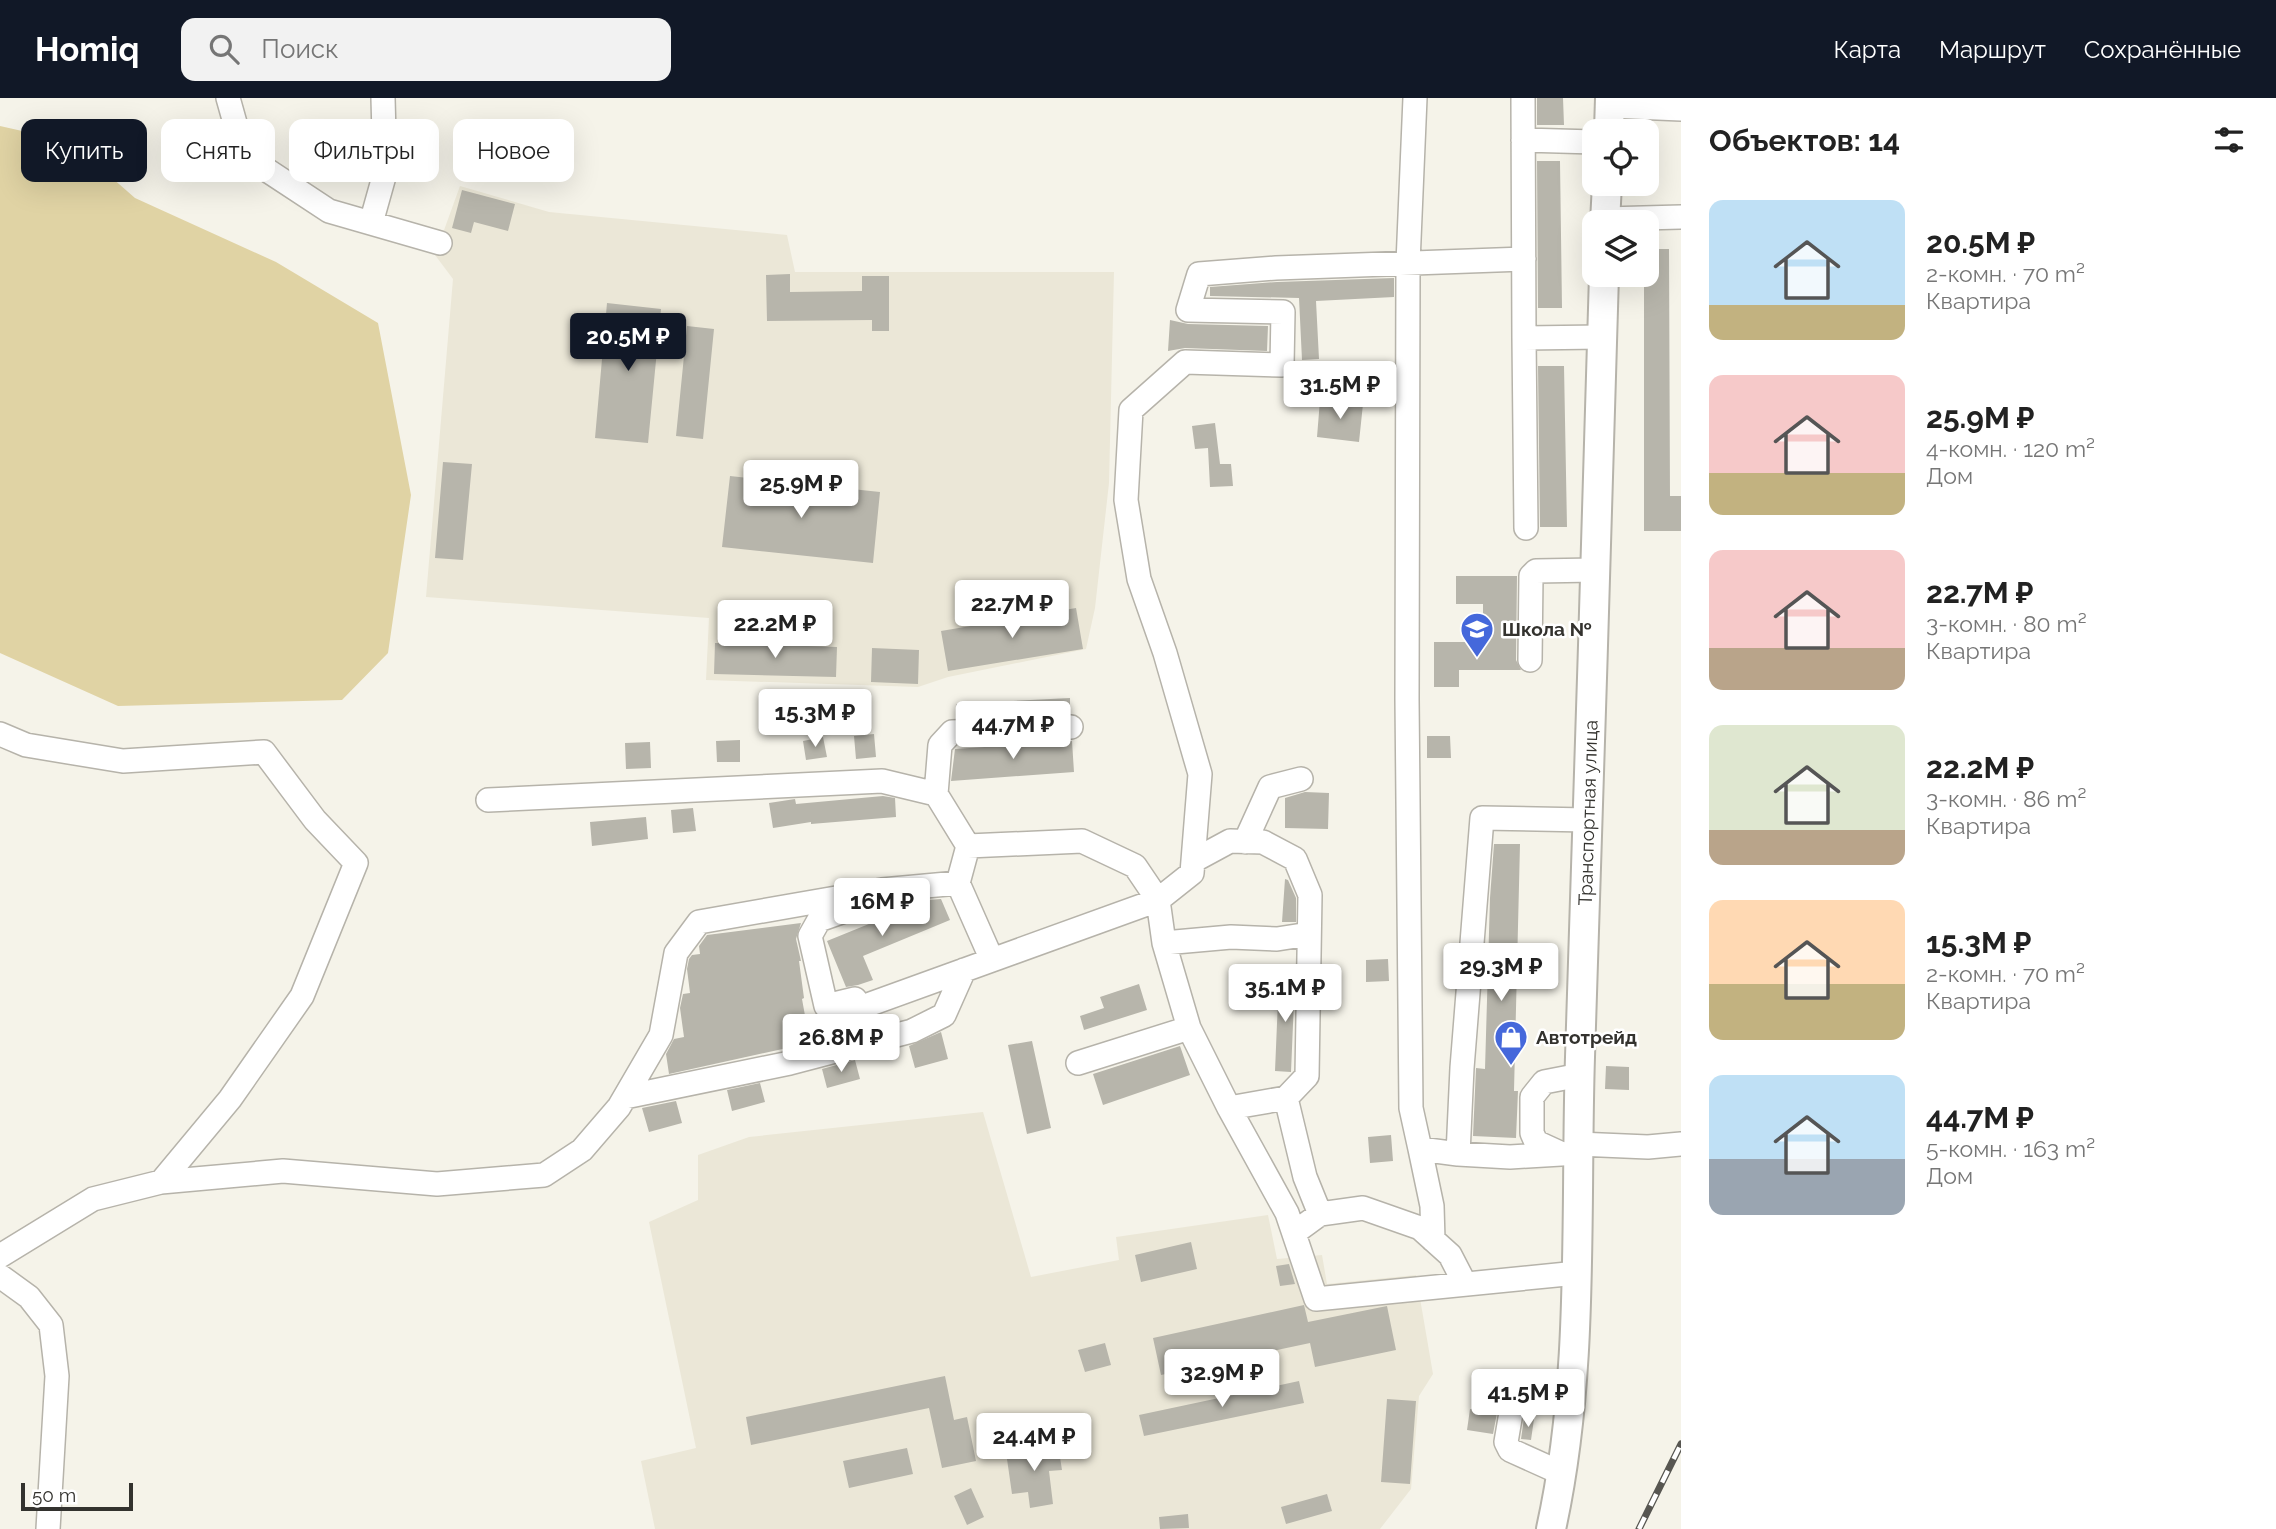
<!DOCTYPE html>
<html lang="ru">
<meta charset="utf-8">
<style>
:root{--surface:#fff;--page:#f2f2f2;--text:#222;--muted:#767676;--accent:#111827}
body{margin:0;font-family:Raleway,sans-serif;background:var(--page);color:var(--text);height:100vh;display:flex;flex-direction:column;font-size:26px;white-space:nowrap}
*{box-sizing:border-box;margin:0}
p{font-size:23px;color:var(--muted)}
.icon{flex:none;width:38px;height:38px;fill:none;stroke:currentColor;stroke-width:2;stroke-linecap:round;stroke-linejoin:round}
.map{position:relative;flex:1;overflow:hidden}
.sheet{display:flex;flex-direction:column;background:var(--surface);width:595px}
.sheet>*{flex:none}
.banner{position:absolute;left:21px;top:21px;width:665px;height:63px;display:flex;gap:14px}
.controls{position:absolute;left:1582px;top:21px;display:grid;gap:14px}
.controls a{display:grid;place-items:center;width:77px;height:77px;border-radius:14px;background:var(--surface);box-shadow:0 7px 28px #0002;font-size:35px}
.scale{position:absolute;left:21px;bottom:18px;width:112px;box-sizing:border-box;padding-left:7px;border:4px solid #33322e;border-top:0;font-size:19px;line-height:24px;white-space:nowrap;color:#33322e;-webkit-text-stroke:5px #fff;paint-order:stroke}
.price{position:absolute;translate:-50% -60px;padding:0 16px;border-radius:7px;background:#fff;color:#222;font-size:23px;line-height:46px;filter:drop-shadow(0 2px 4px #0008)}
.price::after{content:'';position:absolute;left:50%;top:42px;width:21px;height:16px;margin-left:-10px;background:inherit;clip-path:polygon(0 0,100% 0,50% 100%)}
.price.on{background:var(--accent);color:#fff}
ul{padding:0;list-style:none}
li{display:flex;align-items:center;gap:21px;height:175px;padding:0 28px}
li span{display:grid;place-items:center;flex:none;width:196px;height:140px;border-radius:14px;color:#555}
li>.icon{margin-inline-start:auto}
span .icon{width:84px;height:84px;fill:#fffc;stroke-width:1}
li b{font-size:30px}
h2{display:flex;justify-content:space-between;align-items:center;height:84px;padding:0 28px;font-size:30px}
.tag{padding:0 24px;border-radius:14px;background:var(--surface);box-shadow:0 7px 28px #0002;font-size:24px;line-height:63px}
.tag.on{background:var(--accent);color:#fff}
header{display:flex;align-items:center;gap:42px;box-sizing:border-box;height:98px;padding:0 35px;background:var(--accent);color:#fff}
header strong{font-size:33px}
nav{display:flex;gap:38px;margin-inline-start:auto;font-size:24px}
.search{width:490px;height:63px;background:var(--page);display:flex;align-items:center;gap:18px;box-sizing:border-box;padding:0 24px;border-radius:14px;color:var(--muted);font-size:26px}
main{display:flex;flex:1;min-height:0}
.map>svg:first-child{display:block}
.built{fill:#ebe7d7}
.green{fill:#e0d3a4}
.building{fill:#b7b5ab}
.lines{fill:none;stroke-linecap:round;stroke-linejoin:round}
.minor-casing{stroke:#b6b3aa;stroke-width:26}
.major-casing{stroke:#b6b3aa;stroke-width:32}
.minor{stroke:#fff;stroke-width:23}
.major{stroke:#fff;stroke-width:28}
.rail-casing{stroke:#575651;stroke-width:7}
.rail{stroke:#fff;stroke-width:4.5;stroke-dasharray:13;stroke-linecap:butt}
.labels{text-anchor:middle;stroke-width:5;stroke-linejoin:round;paint-order:stroke}
.poi-label{font-size:19px;font-weight:bold;fill:#33322e;stroke:#fff;text-anchor:start}
.street-label{font-size:19px;fill:#33322e;stroke:#fff}
</style>
<header>
<strong>Homiq</strong>
<div class="search"><svg class="icon" aria-label="search" viewBox="0 0 24 24"><circle cx="10" cy="10" r="6"/><path d="M15 15l6 6"/></svg>Поиск</div>
<nav><a>Карта</a><a>Маршрут</a><a>Сохранённые</a></nav>
</header>
<main>
<div class="map">
<svg width="1681" height="1431" viewBox="0 0 1681 1431">
<rect width="100%" height="100%" fill="#f5f3e9"/>
<path class="built" d="M460,88L549,114L787,137L795,174H1114L1109,385L1095,510L1086,551L948,579L918,589L706,582L709,520L426,499L453,181L435,157Z
M983,1014L1031,1179L1119,1162L1116,1139L1268,1117L1277,1161L1322,1157L1327,1186L1416,1177L1433,1276L1419,1298L1411,1391L1380,1431H655L641,1363L696,1350L649,1124L698,1102V1057L749,1039Z"/>
<path class="green" d="M0,28L71,44L135,100L276,164L378,225L411,397L388,555L342,602L118,608L0,555Z"/>
<path class="building" d="M1537,0H1563L1564,27H1537Z
M1537,63H1560L1562,210H1538Z
M462,92L515,106L508,133L474,124L471,135L452,130Z
M1647,151H1669L1670,398H1681V433H1644V177H1647Z
M790,176V194L862,193V178H889V233H872V222L767,223L766,177Z
M1394,180V199L1316,203L1319,261L1302,262L1299,200L1210,198V189L1277,184Z
M607,205L661,211L648,345L595,340Z
M1170,222L1188,226L1268,228L1267,253L1185,250L1168,253Z
M687,228L714,231L703,341L676,338Z
M1538,268H1564L1567,429H1540Z
M1320,302L1363,306L1359,344L1317,339Z
M1215,325L1220,366H1231L1233,388L1210,389L1208,350L1195,351L1192,328Z
M443,364L472,366L463,462L435,460Z
M730,378L880,394L873,465L722,449Z
M1456,478H1517L1516,562L1521,572H1459V589H1434V544H1483V506H1456Z
M1076,510L1083,551L948,573L941,533Z
M715,545L837,549L836,579L714,576Z
M872,550L919,552L918,586L871,584Z
M1070,600V615L956,620V606Z
M874,636L876,659L856,661L854,638Z
M1427,638H1450L1451,660H1427Z
M823,639L827,659L806,662L803,643Z
M740,642V664H717L716,643Z
M1072,643L1074,674L951,683L955,651Z
M650,644L651,670L626,671L625,645Z
M1305,694L1329,695L1328,731L1285,730V700Z
M883,698L895,700L896,719L811,726V724L773,730L769,705L795,701L796,706Z
M693,710L696,733L673,735L671,712Z
M646,719L648,741L592,748L590,724Z
M1494,746H1520L1514,993H1518L1516,1040L1473,1038L1476,970L1485,971L1490,800Z
M1285,781L1288,782L1296,800V824H1282Z
M941,801L950,822L863,858L873,882L858,887L846,889L827,843L928,802Z
M801,825L796,841L801,863H799L804,900L802,901L810,945L669,976L666,956L674,941L684,939L680,910L683,896L690,895L687,871L689,861L692,857L700,856L699,848L707,837Z
M1388,861L1389,883L1366,884V862Z
M1279,878L1295,879L1291,974L1275,973Z
M1139,886L1147,912L1084,932L1080,918L1104,910L1100,899Z
M941,934L948,961L915,970L909,948Z
M1032,943L1051,1030L1027,1036L1008,947Z
M1180,948L1190,977L1103,1007L1093,976Z
M855,962L860,981L827,990L822,971Z
M1606,968L1629,969V992L1605,991Z
M760,985L765,1004L732,1013L727,992Z
M676,1003L682,1025L649,1034L642,1010Z
M1391,1037L1393,1063L1370,1065L1368,1039Z
M1191,1144L1197,1171L1141,1184L1135,1157Z
M1289,1166L1295,1186L1280,1188L1276,1168Z
M1304,1207L1308,1224L1387,1208L1396,1252L1315,1269L1310,1245L1161,1277L1153,1240Z
M1105,1245L1111,1267L1085,1274L1078,1252Z
M945,1278L954,1322L967,1319L976,1363L942,1370L929,1310L751,1347L746,1319Z
M1299,1283L1304,1305L1144,1338L1139,1317Z
M1387,1301L1416,1303L1410,1386L1381,1384Z
M1470,1311L1497,1315L1493,1336L1467,1332Z
M1524,1320L1534,1321L1531,1342L1521,1341Z
M1058,1347L1062,1372L1049,1373L1053,1406L1030,1410L1028,1394L1012,1396L1006,1354Z
M907,1350L913,1376L849,1390L843,1363Z
M971,1390L984,1419L967,1427L954,1398Z
M1327,1396L1332,1413L1286,1426L1281,1409Z
M1188,1416L1189,1430L1160,1431L1159,1419Z"/>
<g class="lines">
<defs>
<path id="minor" d="M228,0L244,57L329,113L440,145
M1415,0L1408,165L1407,601L1411,1010L1420,1051L1458,1056L1510,1059L1578,1055
M1523,0L1524,240
M1610,8L1681,11
M1523,42L1594,44
M1605,121L1681,119
M371,125L385,75L383,0
M1526,430L1524,240L1602,239
M1530,562L1531,478L1536,473L1595,472
M0,636L26,647L123,663L264,654L315,722L356,765L302,898L230,1001L161,1084
M936,696L940,647L952,634L1071,629
M488,702L882,683L936,696L968,748L958,785
M1245,744L1270,689L1301,681
M968,748L1082,743L1135,768L1158,802L1164,845L1189,930L1229,1010L1287,1115L1316,1201L1577,1175
M1193,763L1230,743L1263,744L1295,761L1310,797L1307,978L1286,1000L1305,1079L1320,1116L1294,1135
M1164,845L1231,839L1277,841L1309,836
M855,901L826,908L810,838L819,822L864,806
M840,917L1158,802L1192,775L1200,676L1165,555L1139,481L1126,402L1131,312L1185,264L1282,267L1283,214L1188,212L1199,176L1276,170L1524,161
M1078,965L1189,930
M625,999L790,965L912,933L944,917L964,872
M1229,1010L1286,1000
M1578,1046L1648,1049L1681,1046
M1420,1051L1432,1108L1433,1142
M1560,1055L1536,1044L1532,1035V999L1544,984L1580,977
M1458,1056L1462,970L1482,720L1587,722
M1320,1116L1363,1110L1420,1130L1450,1157L1465,1186
M0,1158L93,1101L161,1084L283,1073L437,1086L544,1077L582,1052L619,1009L661,937L676,855L699,824L882,792L958,785L992,862
M0,1178L29,1199L51,1227L57,1278L48,1431
M1561,1375L1510,1352L1506,1344L1513,1303L1520,1298L1572,1283"/>
<g id="major">
<path d="M1609,33L1610,0"/>
<path d="M1605,124L1607,86"/>
<path id="s1" d="M1551,1431C1585,1277 1575,1116 1580,959C1588,698 1597,438 1604,177"/>
</g>
</defs>
<use href="#minor" class="minor-casing"/>
<use href="#major" class="major-casing"/>
<use href="#minor" class="minor"/>
<use href="#major" class="major"/>
<defs>
<path id="rail" d="M1639,1431L1681,1346"/>
</defs>
<use href="#rail" class="rail-casing"/>
<use href="#rail" class="rail"/>
</g>
<defs>
<symbol id="school-pin" viewBox="-11 -11 22 30"><path d="M0 17L-7.5 6A9.5 9.5 0 1 1 7.5 6Z" fill="#4568db" stroke="#fff"/><path d="M0-5L7-2L0 1L-7-2ZM-4 1L0 2.5L4 1V4Q0 6-4 4Z" fill="#fff"/></symbol>
<symbol id="shop-pin" viewBox="-11 -11 22 30"><path d="M0 17L-7.5 6A9.5 9.5 0 1 1 7.5 6Z" fill="#4568db" stroke="#fff"/><path d="M-5-2.5h2.3a2.7 3.5 0 0 1 5.4 0H5L5.5 6h-11ZM-1.5-2.5h3a1.5 2.3 0 0 0-3 0Z" fill="#fff"/></symbol>
</defs>
<g fill-rule="evenodd">
<use href="#school-pin" x="1458" y="512" width="38" height="52"/>
<use href="#shop-pin" x="1492" y="920" width="38" height="52"/>
</g>
<g class="labels">
<g class="poi-label">
<text x="1502" y="538">Школа №</text>
<text x="1536" y="946">Автотрейд</text>
</g>
<g class="street-label">
<text dy="7" stroke="none"><textPath href="#s1" startOffset="718">Транспортная улица</textPath></text>
</g>
</g>
</svg>
<div class="controls">
<a><svg class="icon" aria-label="locate" viewBox="0 0 24 24"><circle cx="12" cy="12" r="6"/><path d="M12 2v4M12 18v4M2 12h4M18 12h4"/></svg></a>
<a><svg class="icon" aria-label="layers" viewBox="0 0 24 24"><path d="M12 4l9 5-9 5-9-5zM3 14l9 5 9-5"/></svg></a>
</div>
<div class="scale">50 m</div>
<b class="price on" style="left:628px;top:275px">20.5M ₽</b>
<b class="price" style="left:1340px;top:323px">31.5M ₽</b>
<b class="price" style="left:801px;top:422px">25.9M ₽</b>
<b class="price" style="left:1012px;top:542px">22.7M ₽</b>
<b class="price" style="left:775px;top:562px">22.2M ₽</b>
<b class="price" style="left:815px;top:651px">15.3M ₽</b>
<b class="price" style="left:1013px;top:663px">44.7M ₽</b>
<b class="price" style="left:882px;top:840px">16M ₽</b>
<b class="price" style="left:1501px;top:905px">29.3M ₽</b>
<b class="price" style="left:1285px;top:926px">35.1M ₽</b>
<b class="price" style="left:841px;top:976px">26.8M ₽</b>
<b class="price" style="left:1222px;top:1311px">32.9M ₽</b>
<b class="price" style="left:1528px;top:1331px">41.5M ₽</b>
<b class="price" style="left:1034px;top:1375px">24.4M ₽</b>
<div class="banner">
<a class="tag on">Купить</a>
<a class="tag">Снять</a>
<a class="tag">Фильтры</a>
<a class="tag">Новое</a>
</div>
</div>
<section class="sheet">
<h2>Объектов: 14<svg class="icon" aria-label="filters" viewBox="0 0 24 24"><path d="M4 7h16M4 17h16"/><circle cx="9" cy="7" r="2"/><circle cx="15" cy="17" r="2"/></svg></h2>
<ul>
<li><span style="background:linear-gradient(#bfe0f5 75%,#c2b280 0)"><svg class="icon" aria-label="home" viewBox="0 0 24 24"><path d="M3 11l9-7 9 7M6 9v11h12V9"/></svg></span><div><b>20.5M ₽</b><p>2-комн. · 70 m²</p><p>Квартира</p></div></li>
<li><span style="background:linear-gradient(#f6c9c9 70%,#c2b280 0)"><svg class="icon" aria-label="home" viewBox="0 0 24 24"><path d="M3 11l9-7 9 7M6 9v11h12V9"/></svg></span><div><b>25.9M ₽</b><p>4-комн. · 120 m²</p><p>Дом</p></div></li>
<li><span style="background:linear-gradient(#f6c9c9 70%,#b9a48a 0)"><svg class="icon" aria-label="home" viewBox="0 0 24 24"><path d="M3 11l9-7 9 7M6 9v11h12V9"/></svg></span><div><b>22.7M ₽</b><p>3-комн. · 80 m²</p><p>Квартира</p></div></li>
<li><span style="background:linear-gradient(#dfe7d0 75%,#b9a48a 0)"><svg class="icon" aria-label="home" viewBox="0 0 24 24"><path d="M3 11l9-7 9 7M6 9v11h12V9"/></svg></span><div><b>22.2M ₽</b><p>3-комн. · 86 m²</p><p>Квартира</p></div></li>
<li><span style="background:linear-gradient(#ffd9b3 60%,#c2b280 0)"><svg class="icon" aria-label="home" viewBox="0 0 24 24"><path d="M3 11l9-7 9 7M6 9v11h12V9"/></svg></span><div><b>15.3M ₽</b><p>2-комн. · 70 m²</p><p>Квартира</p></div></li>
<li><span style="background:linear-gradient(#bfe0f5 60%,#9aa5b1 0)"><svg class="icon" aria-label="home" viewBox="0 0 24 24"><path d="M3 11l9-7 9 7M6 9v11h12V9"/></svg></span><div><b>44.7M ₽</b><p>5-комн. · 163 m²</p><p>Дом</p></div></li>
</ul>
</section>
</main>
